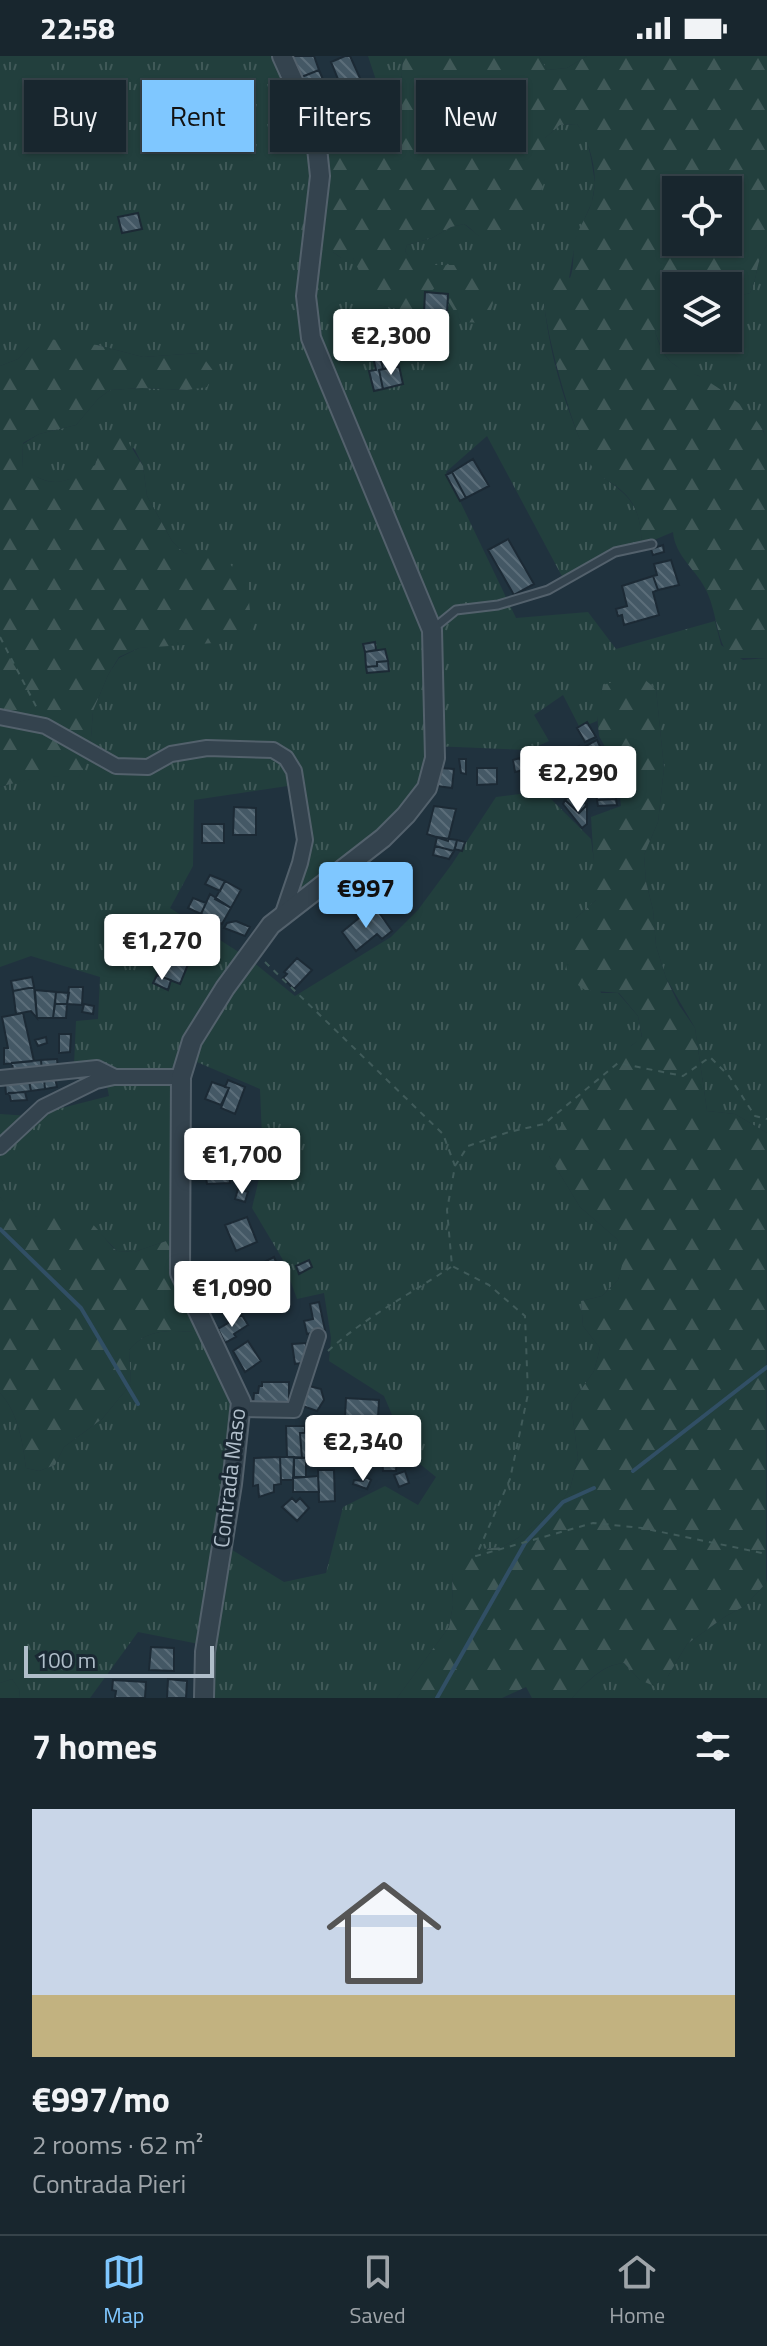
<!DOCTYPE html>
<meta charset="utf-8">
<style>
:root{--surface:#18262e;--page:#212e36;--text:#f1f3f6;--muted:#9fa5aa;--line:#36434a;--accent:#7fc7ff}
body{margin:0;font-family:"Titillium Web",sans-serif;background:var(--page);color:var(--text);height:100vh;display:flex;flex-direction:column;font-size:30px;white-space:nowrap}
*{box-sizing:border-box;margin:0}
p{font-size:26px;color:var(--muted)}
.icon{flex:none;width:44px;height:44px;fill:none;stroke:currentColor;stroke-width:2;stroke-linecap:round;stroke-linejoin:round}
.map{position:relative;height:1642px;overflow:hidden}
.sheet{display:flex;flex-direction:column;background:var(--surface);flex:1}
.sheet>*{flex:none}
.hud{position:absolute;left:24px;top:24px;width:720px;height:72px;display:flex;gap:16px}
.controls{position:absolute;left:662px;top:120px;display:grid;gap:16px}
.controls a{display:grid;place-items:center;width:80px;height:80px;border-radius:0px;background:var(--surface);box-shadow:0 2px 6px #0004,0 0 0 2px var(--line);font-size:40px}
.scale{position:absolute;left:24px;bottom:20px;width:190px;box-sizing:border-box;padding-left:8px;border:4px solid #b0beca;border-top:0;font-size:22px;line-height:28px;white-space:nowrap;color:#b0beca;-webkit-text-stroke:6px #1a2833;paint-order:stroke}
.price{position:absolute;translate:-50% -68px;padding:0 18px;border-radius:8px;background:#fff;color:#222;font-size:26px;line-height:52px;filter:drop-shadow(0 2px 4px #0008)}
.price::after{content:'';position:absolute;left:50%;top:48px;width:24px;height:18px;margin-left:-12px;background:inherit;clip-path:polygon(0 0,100% 0,50% 100%)}
.price.selected{background:var(--accent);color:#111}
ul{padding:0;list-style:none}
li{display:grid;align-content:center;gap:16px;height:424px;padding:0 32px}
li span{display:grid;place-items:center;height:248px;border-radius:0px;color:#555}
li>.icon{margin-inline-start:auto}
span .icon{width:144px;height:144px;fill:#fffc;stroke-width:1}
li b{font-size:34px}
h2{display:flex;justify-content:space-between;align-items:center;height:96px;padding:0 32px;font-size:34px}
.pill{padding:0 28px;border-radius:0px;background:var(--surface);box-shadow:0 2px 6px #0004,0 0 0 2px var(--line);font-size:28px;line-height:72px}
.pill.selected{background:var(--accent);color:#111}
.status{display:flex;justify-content:space-between;align-items:center;height:56px;padding:0 40px;background:var(--surface);direction:ltr}
.status svg{height:22px;fill:currentColor}
.tab-bar{display:flex;justify-content:space-around;align-items:center;height:112px;border-top:2px solid var(--line);background:var(--surface);font-size:22px;color:var(--muted)}
.tab-bar a{display:grid;justify-items:center;gap:4px}
.tab-bar .selected{color:var(--accent)}
.map>svg:first-child{display:block}
.grass{fill:url(#grass-tufts)}
.forest{fill:url(#forest-firs);fill-rule:evenodd}
.lines{fill:none;stroke-linecap:round;stroke-linejoin:round}
.stream{stroke:#314f65;stroke-width:4}
.building{fill:url(#building-back-hatch);stroke:#1c2a35;stroke-width:2}
.service-casing{stroke:#53616c;stroke-width:11}
.minor-casing{stroke:#53616c;stroke-width:18}
.tertiary-casing{stroke:#53616c;stroke-width:22}
.path{stroke:#405b5a;stroke-width:2;stroke-dasharray:6 6;stroke-linecap:butt}
.service{stroke:#34434e;stroke-width:7}
.minor{stroke:#34434e;stroke-width:14}
.tertiary{stroke:#34434e;stroke-width:18}
.labels{text-anchor:middle;stroke-width:6;stroke-linejoin:round;paint-order:stroke}
.street-label{font-size:22px;fill:#b0beca;stroke:#1a2833}
</style>
<div class="status"><b>22:58</b><svg viewBox="0 0 49 12"><path d="M0 12V9h3v3zM5 12V6h3v6zM10 12V3h3v9zM15 12V0h3v12zM26 1h20v11H26zM47 4h2v5h-2z"/></svg></div>
<div class="map">
<svg width="767" height="1642" viewBox="0 0 767 1642">
<defs>
<pattern id="grass-tufts" width="24" height="20" patternUnits="userSpaceOnUse" patternTransform="scale(2)"><rect width="24" height="20" fill="#223f3d"/><path d="M3 7l-1-3M5 7V3M7 7l1-3M15 17l-1-3M17 17v-4M19 17l1-3" fill="none" stroke="#405958"/></pattern>
<pattern id="forest-firs" width="22" height="20" patternUnits="userSpaceOnUse" patternTransform="scale(2)"><rect width="22" height="20" fill="#223f3d"/><path d="M5 1l3.5 6h-7zM16 11l3.5 6h-7z" fill="#405958"/></pattern>
<pattern id="building-back-hatch" width="6" height="6" patternUnits="userSpaceOnUse" patternTransform="scale(2)"><rect width="6" height="6" fill="#445865"/><path d="M-1 5l2 2M0 0l6 6M5-1l2 2" fill="none" stroke="#5c6e7a"/></pattern>
</defs>
<rect width="100%" height="100%" fill="#20323e"/>
<path class="grass" d="M0,0H278L315,89L333,196L341,202H353L378,249L403,254L439,228L461,266L459,209H414L405,195L407,189L432,182L451,171L464,168L479,180L545,124V82L560,69L577,68L586,81L591,102L595,127L592,146L576,182L569,222L544,245C549,300 568,362 593,411C597,418 604,422 611,427C637,446 640,458 642,489L565,526L487,380L446,416L516,562L588,556L616,593L715,565L721,589L743,604L767,602V1077L735,1058L707,1055L695,972L666,922L656,890L653,854L646,826L644,799L658,766L664,712L656,633L603,629L597,665L580,672L563,639L534,659L549,685L529,694L432,690L413,751L317,832L296,831L301,728L194,744L193,810L170,852L248,902L295,940L391,881L418,854L452,808L496,741L543,735L591,783L596,820V844L576,862L601,937H618L638,960L642,982L632,989L549,1100L580,1151L617,1183L625,1202L618,1224L602,1240L581,1245L583,1270L600,1292L594,1315L571,1348L578,1402L570,1433L558,1451L518,1482L502,1491L474,1494L452,1519L453,1549L449,1571L397,1642H206L204,1589L138,1576L90,1642H20L19,1633L12,1623L0,1627V1337C18,1356 23,1387 26,1412L39,1415L55,1409L64,1391L102,1363L131,1328L129,1294C151,1268 178,1276 209,1277L239,1345L221,1487L284,1526L326,1517L343,1451L385,1430L418,1449L436,1421L409,1399L384,1340L329,1305L331,1282L324,1237L297,1243L283,1204L252,1152L263,1106L260,1033L185,1001L175,1182L134,1196L117,1195L96,1173L56,1156L26,1163L9,1154L0,1141V1058L30,1060L109,1040L104,1015L74,1009L76,965L98,963L100,921L31,900L0,911V731C24,723 53,717 78,722L90,695L93,655L108,619L119,602L139,592L175,588L199,501L184,497L172,485L147,440L143,410L134,392L98,399L95,410C63,428 55,433 22,413L23,388L39,378L76,369L98,343L110,334L142,332L187,334L200,297L143,301L97,289L29,291L18,303L0,310Z
M368,0H403L401,31L383,45Z
M539,0H587L567,12L547,14Z
M767,189V403L764,375L699,320L683,315L671,306L664,298L655,276L676,263V282H728V243L750,237C759,218 755,206 767,189Z
M767,1523V1642H572C587,1626 602,1609 624,1607L640,1624L668,1620L687,1588L726,1560L745,1550L766,1527Z"/>
<path class="forest" d="M403,0H539L547,14L567,12L587,0H767V189C755,206 759,218 750,237L728,243V230H676V263L655,276C659,286 661,296 669,304C678,314 689,315 701,321C718,331 753,355 762,373C767,381 766,394 767,403V602H730C716,582 717,558 707,536C698,515 675,501 673,476L642,489C640,462 638,447 616,430C610,426 601,421 596,416C577,394 537,253 544,226C546,219 550,215 554,211L570,222C575,210 572,196 575,184C579,171 587,160 591,148C600,123 592,90 577,68L560,69L545,82C545,95 548,115 544,127C538,146 503,191 479,180C474,177 470,171 464,168L451,171L432,182L407,189L405,195L415,209H459L483,221L493,247L487,267L461,266L438,229L426,240L429,264L415,270L403,254L378,249L364,239L362,221L353,202H341L333,196L309,191L315,89L401,31ZM676,134H728V186H676Z
M49,283L97,289L143,301L200,297L214,316L207,331L187,334L142,332L110,334L98,343L76,369L39,378L23,387L22,412C55,434 62,428 95,409L98,399L96,387L106,376H122L143,410L147,440L172,485L184,497L226,504L247,527L252,573L238,582L214,587L139,592L119,601L108,619L93,655L90,695L78,723C53,717 24,724 0,731V310L18,303L29,291Z
M626,622L644,623L656,633L664,712L658,766L644,799L646,826L653,854L656,890L666,922L679,949L695,972L707,1055L735,1058L767,1077L766,1527L745,1550L726,1560L687,1588L668,1620L654,1630L640,1624L624,1607C601,1609 587,1626 572,1642H532L526,1631L502,1642H397L449,1571L453,1549L452,1519L460,1503L474,1494L502,1491L518,1482L558,1451L570,1433L578,1402L571,1348L594,1315L600,1292L583,1270L581,1245L602,1240L618,1224L624,1202L617,1183L580,1151L549,1100V1089L581,1037L614,1004L642,981L638,960L619,937L585,934L568,922L562,881L576,862L596,844L591,761L621,750L617,712L599,680L597,658L603,629Z
M0,1141C30,1182 41,1146 74,1156C93,1162 103,1183 117,1195L134,1196L175,1182L209,1277C178,1276 151,1268 129,1294L131,1328L102,1363L64,1391L55,1409L39,1415L26,1412C23,1387 18,1356 0,1337Z
M12,1623L19,1633L20,1642H0V1627Z"/>
<g class="lines">
<path class="stream" d="M0,1173L81,1252L138,1348
M633,1415L767,1311
M437,1642L525,1487L563,1446L594,1432"/>
</g>
<path class="building" d="M290,0H314L319,14L299,22Z
M345,0H350L368,40L348,48L331,6Z
M319,14L340,64L321,74L299,22Z
M138,157L142,173L122,177L118,161Z
M425,236L448,238L447,258L424,257Z
M393,287L399,310L383,313L378,290Z
M378,290L383,313L379,314L383,333L374,335L369,315L376,314L371,292Z
M399,310L403,328L383,333L379,314Z
M473,403L489,430L466,442L452,416Z
M452,416L466,442L460,445L446,419Z
M508,483L534,528L514,539L488,494Z
M663,489L664,496L653,499L651,493Z
M671,504L679,529L658,534L653,520L657,519L654,508Z
M653,520L658,534L653,536L659,559L624,569L622,559L618,560L616,553L627,550L622,530Z
M375,586L376,594L365,596L363,588Z
M385,593L388,605L377,606V610L366,611L365,596Z
M388,605L389,615L367,617L366,611L377,610V606Z
M587,666L596,681L585,686L577,672Z
M597,684L605,701L589,710L581,693Z
M579,690L581,693L563,703L561,698Z
M581,693L589,710L567,722L544,728L541,713Z
M520,702L524,714L515,716L513,704Z
M459,703H466V718L461,717Z
M440,712L454,713L452,732L437,730Z
M477,712H497V728L477,729Z
M615,719L616,743L597,744L593,722Z
M573,735L587,749L579,757L565,744Z
M616,743L617,749L598,750L597,744Z
M565,744L579,757L587,749V768L582,772L563,748Z
M434,750L456,753L448,785L427,778Z
M234,751L256,752V779H233Z
M202,768H224V787H202Z
M437,781L457,784L454,795L435,790Z
M457,784L465,786L462,795L455,793Z
M435,790L454,795L449,803L433,799Z
M210,819L225,825L220,835L205,828Z
M225,825L241,834L231,852L215,843Z
M210,838L231,852L222,868L201,858Z
M193,842L206,847L201,858L188,852Z
M378,855L392,875L382,883L377,878L356,895L342,876L365,857L368,862Z
M236,865L250,871L245,880L224,872L227,867Z
M145,880L160,886L157,892L142,886Z
M165,897L189,906L180,928L157,919Z
M297,902L312,914L294,933L283,922L287,918L284,916Z
M157,919L171,924L168,934L153,927Z
M32,921L34,931L13,935L11,925Z
M34,931L37,962L31,955L16,958L13,935Z
M69,931H83L82,949L67,948Z
M35,934L56,936L53,962H37Z
M56,936L69,937L67,948H55Z
M55,948H67L66,962H53Z
M84,948L94,950L93,958L82,956Z
M23,957L34,1005L4,1008V992H8L2,961Z
M59,978H71L70,996L59,997Z
M46,981L47,987L38,990L35,984Z
M57,1003L58,1014L42,1016L41,1004Z
M41,1004L42,1016L14,1020L12,1007Z
M55,1022L57,1031L45,1033L44,1023Z
M44,1023L45,1033L31,1035L29,1025Z
M228,1024L245,1031L235,1058L221,1052L229,1032L225,1031Z
M29,1025L31,1035L6,1038L5,1027Z
M212,1026L229,1032L221,1049L205,1043Z
M25,1036L27,1044L11,1045L9,1037Z
M238,1101L258,1111L255,1116L235,1107Z
M222,1107V1117H229L230,1127L207,1128L204,1109Z
M238,1133L248,1136L245,1146L235,1143Z
M247,1161L257,1186L236,1195L225,1169Z
M274,1201L285,1227L257,1238L247,1215Z
M309,1204L312,1211L299,1218L296,1210Z
M220,1216L227,1233L203,1241L197,1224Z
M227,1233L229,1238L211,1245L210,1239Z
M319,1246L325,1274L307,1278L304,1265L313,1263L310,1248Z
M242,1259L248,1269L234,1278L236,1281L225,1287L218,1273Z
M248,1285L261,1305L245,1316L233,1295Z
M306,1287L308,1306L295,1308L292,1288Z
M262,1326H289V1350L253,1349L254,1337H258L259,1330H262Z
M305,1329L321,1333L324,1344L317,1355L297,1348Z
M346,1342L379,1344L378,1362L345,1361Z
M286,1370H305V1377H300L302,1402L287,1401Z
M320,1376L321,1382H332L330,1401L302,1402L300,1377Z
M367,1391H382V1407H367Z
M280,1401H294L293,1424H281Z
M280,1401L281,1428L274,1429V1436L259,1441L258,1429L253,1430L254,1402Z
M294,1401L306,1402V1421H294Z
M382,1402L397,1403L396,1415H383Z
M318,1414H334L335,1445L319,1446Z
M405,1415L409,1427L399,1431L394,1419Z
M318,1420L319,1436H293V1422Z
M366,1421L371,1424L367,1433L353,1428L354,1424L363,1425Z
M292,1442L296,1446L300,1442L309,1452L297,1465L282,1451Z
M151,1591L174,1592V1615L149,1614Z
M168,1623L187,1625L186,1642H167Z
M113,1624L146,1626L145,1642H115L116,1635L112,1634Z"/>
<g class="lines">
<defs>
<path id="service" d="M434,572L456,554L498,549L548,534L615,496L652,488"/>
<path id="minor" d="M0,661L45,670L116,710L148,711L171,698L207,692L273,694L286,702L294,715L305,784L300,807L282,860
M0,1022L97,1012L115,1021H181
M0,1091L43,1051L96,1025L114,1021
M240,1353L294,1354L318,1280"/>
<path id="tertiary" d="M204,1642L205,1596L232,1428L241,1346L180,1217L181,1021L192,985L225,932L271,869L383,782L406,759L427,732L435,702L432,574L311,282L306,240L320,120L315,73L282,0"/>
</defs>
<use href="#service" class="service-casing"/>
<use href="#minor" class="minor-casing"/>
<use href="#tertiary" class="tertiary-casing"/>
<path class="path" d="M0,581L38,654
M265,906L443,1078L455,1110L447,1154L452,1210L489,1229L525,1260L528,1338L510,1423L476,1500L593,1467L642,1472L767,1498
M455,1110L468,1090L509,1076L544,1068L618,1007L683,1020L710,1001L729,1020L755,1060L767,1063
M328,1295C364,1262 410,1238 451,1211"/>
<use href="#service" class="service"/>
<use href="#minor" class="minor"/>
<use href="#tertiary" class="tertiary"/>
</g>
<g class="labels">
<g class="street-label">
<text transform="translate(229 1422) rotate(-83)" y="8">Contrada Maso</text>
</g>
</g>
</svg>
<div class="controls">
<a><svg class="icon" aria-label="locate" viewBox="0 0 24 24"><circle cx="12" cy="12" r="6"/><path d="M12 2v4M12 18v4M2 12h4M18 12h4"/></svg></a>
<a><svg class="icon" aria-label="layers" viewBox="0 0 24 24"><path d="M12 4l9 5-9 5-9-5zM3 14l9 5 9-5"/></svg></a>
</div>
<div class="scale">100 m</div>
<b class="price" style="left:391px;top:321px">€2,300</b>
<b class="price" style="left:578px;top:758px">€2,290</b>
<b class="price selected" style="left:366px;top:874px">€997</b>
<b class="price" style="left:162px;top:926px">€1,270</b>
<b class="price" style="left:242px;top:1140px">€1,700</b>
<b class="price" style="left:232px;top:1273px">€1,090</b>
<b class="price" style="left:363px;top:1427px">€2,340</b>
<div class="hud">
<a class="pill">Buy</a>
<a class="pill selected">Rent</a>
<a class="pill">Filters</a>
<a class="pill">New</a>
</div>
</div>
<section class="sheet">
<h2>7 homes<svg class="icon" aria-label="filters" viewBox="0 0 24 24"><path d="M4 7h16M4 17h16"/><circle cx="9" cy="7" r="2"/><circle cx="15" cy="17" r="2"/></svg></h2>
<ul>
<li><span style="background:linear-gradient(#c9d6e8 75%,#c2b280 0)"><svg class="icon" aria-label="home" viewBox="0 0 24 24"><path d="M3 11l9-7 9 7M6 9v11h12V9"/></svg></span><div><b>€997/mo</b><p>2 rooms · 62 m²</p><p>Contrada Pieri</p></div></li>
</ul>
</section>
<nav class="tab-bar">
<a class="selected"><svg class="icon" aria-label="map" viewBox="0 0 24 24"><path d="M3 6l6-2 6 2 6-2v14l-6 2-6-2-6 2zM9 4v14M15 6v14"/></svg>Map</a>
<a><svg class="icon" aria-label="saved" viewBox="0 0 24 24"><path d="M7 4h10v16l-5-4-5 4z"/></svg>Saved</a>
<a><svg class="icon" aria-label="home" viewBox="0 0 24 24"><path d="M3 11l9-7 9 7M6 9v11h12V9"/></svg>Home</a>
</nav>
